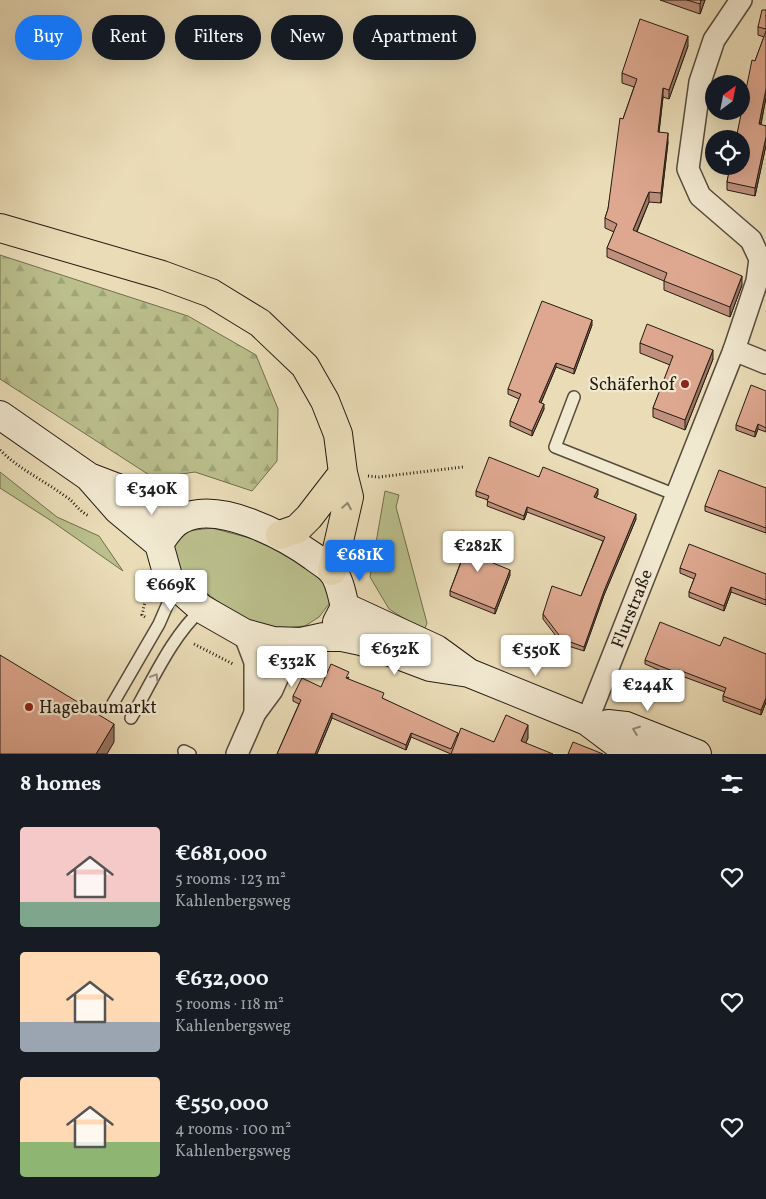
<!DOCTYPE html>
<meta charset="utf-8">
<style>
:root{--surface:#171b24;--page:#242831;--text:#f1f3f6;--muted:#9ea1a6;--accent:#1a73e8}
body{margin:0;font-family:Vollkorn,serif;background:var(--page);color:var(--text);height:100vh;display:flex;flex-direction:column;font-size:19px;white-space:nowrap}
*{box-sizing:border-box;margin:0}
p{font-size:16px;color:var(--muted)}
.icon{flex:none;width:28px;height:28px;fill:none;stroke:currentColor;stroke-width:2;stroke-linecap:round;stroke-linejoin:round}
.map{position:relative;height:754px;overflow:hidden}
.sheet{display:flex;flex-direction:column;background:var(--surface);flex:1}
.sheet>*{flex:none}
.banner{position:absolute;left:15px;top:15px;width:500px;height:45px;display:flex;gap:10px}
.needle{width:32px;rotate:32deg}
.tools{position:absolute;left:705px;top:75px;display:grid;gap:10px}
.tools a{display:grid;place-items:center;width:45px;height:45px;border-radius:50%;background:var(--surface);box-shadow:0 5px 20px #0002;font-size:25px}
.price{position:absolute;translate:-50% -42px;padding:0 11px;border-radius:5px;background:#fff;color:#222;font-size:16px;line-height:32px;filter:drop-shadow(0 1px 2px #0008)}
.price::after{content:'';position:absolute;left:50%;top:30px;width:15px;height:11px;margin-left:-8px;background:inherit;clip-path:polygon(0 0,100% 0,50% 100%)}
.price.selected{background:var(--accent);color:#fff}
ul{padding:0;list-style:none}
li{display:flex;align-items:center;gap:15px;height:125px;padding:0 20px}
li span{display:grid;place-items:center;flex:none;width:140px;height:100px;border-radius:5px;color:#555}
li>.icon{margin-inline-start:auto}
span .icon{width:60px;height:60px;fill:#fffc;stroke-width:1}
li b{font-size:21px}
h2{display:flex;justify-content:space-between;align-items:center;height:60px;padding:0 20px;font-size:21px}
.tag{padding:0 18px;border-radius:22px;background:var(--surface);box-shadow:0 5px 20px #0002;font-size:18px;line-height:45px}
.tag.selected{background:var(--accent);color:#fff}
.map>svg:first-child{display:block}
.green{fill:#babf8c;stroke:#706e50}
.forest{fill:url(#forest-firs);stroke:#706e50}
.lines{fill:none;stroke-linecap:round;stroke-linejoin:round}
.lane-casing{stroke:#564c3d;stroke-width:14}
.street-casing{stroke:#564c3d;stroke-width:24}
.secondary-casing{stroke:#251c14;stroke-width:30}
.primary-casing{stroke:#251c14;stroke-width:30}
.path{stroke:#251c14;stroke-width:3;stroke-dasharray:1 2.5;stroke-linecap:butt}
.lane{stroke:#f1e8d0;stroke-width:11}
.street{stroke:#f1e8d0;stroke-width:21}
.secondary{stroke:#f1e8d0;stroke-width:28}
.primary{stroke:#eadcb7;stroke-width:28}
.wall{fill:#bf907c;stroke:#251c14}
.shaded-wall{fill:#9b7665;stroke:#251c14}
.building{fill:#dea890;stroke:#251c14}
.oneway{stroke:#91866e}
.oneway2{stroke:#958c7b}
.poi-dot{fill:#8f2418;stroke:#f1e8d0;stroke-width:2}
.labels{text-anchor:middle;stroke-width:4.5;stroke-linejoin:round;paint-order:stroke}
.poi-label{font-size:18px;fill:#251c14;stroke:#f1e8d0;text-anchor:end}
.street-label{font-size:18px;fill:#251c14;stroke:#f1e8d0}
</style>
<div class="map">
<svg width="766" height="754" viewBox="0 0 766 754">
<defs>
<pattern id="forest-firs" width="22" height="20" patternUnits="userSpaceOnUse" patternTransform="scale(1.25)"><rect width="22" height="20" fill="#babf8c"/><path d="M5 1l3.5 6h-7zM16 11l3.5 6h-7z" fill="#a0a478"/></pattern>
</defs>
<rect width="100%" height="100%" fill="#eadcb7"/>
<filter id="stains"><feTurbulence type="fractalNoise" baseFrequency=".004" numOctaves="4"/><feColorMatrix values="0 0 0 0 .2 0 0 0 0 .09 0 0 0 0 .02 0 0 0 .5 -.17"/></filter>
<radialGradient id="worn" r=".72"><stop offset=".6" stop-color="#630" stop-opacity="0"/><stop offset="1" stop-color="#630" stop-opacity=".3"/></radialGradient>
<path class="green" d="M0,472L57,517L99,536L123,571L50,520L0,488Z
M385,491L399,495L396,507L427,623L424,631L389,609L370,577Z
M212,528L272,544L319,573L330,595L329,604L319,617L305,626L274,629L257,625L224,606L189,580L179,570L170,540L178,532Z"/>
<path class="forest" d="M0,255L188,316L256,355L278,409L277,461L252,491L195,472L154,478L0,379Z"/>
<g class="lines">
<defs>
<path id="lane" d="M574,397L555,447L676,495
M112,705L159,624L169,601V584
M131,718C152,682 171,637 202,609
M184,751L190,754"/>
<g id="street">
<path d="M734,350L766,363"/>
<path d="M244,633L255,662V713"/>
<path id="s1" d="M587,721L734,350L757,281L760,259L751,240L700,196L688,169L700,82L714,40L741,0"/>
<path d="M237,754L255,713L272,690L283,665L301,642"/>
</g>
<path id="secondary" d="M0,415L89,477L136,495L162,511L182,519
M89,477L118,510L159,544L169,580L202,609L244,633L273,641L301,642L324,637H342L361,641L430,667L469,673
M159,544C165,535 171,524 182,519C218,500 285,536 314,557C319,561 328,566 332,571C340,580 342,596 345,607L337,622
M345,607L436,649L469,673L587,721L616,743L644,754
M608,724L626,726L697,754"/>
<path id="primary" d="M0,228L162,275L211,293L260,323L305,366L325,401L338,434L343,473L349,497L332,571
M280,535L297,529L309,517L343,473"/>
</defs>
<use href="#lane" class="lane-casing"/>
<use href="#street" class="street-casing"/>
<use href="#secondary" class="secondary-casing"/>
<use href="#primary" class="primary-casing"/>
<path class="path" d="M0,450C19,469 43,480 65,496C75,502 77,510 89,516
M368,476L379,477L463,467
M145,617L142,615L147,593
M194,644L233,664"/>
<use href="#lane" class="lane"/>
<use href="#street" class="street"/>
<use href="#secondary" class="secondary"/>
<use href="#primary" class="primary"/>
</g>
<path class="wall" d="M660,0H705L700,14Z
M766,10V97L761,125L766,126V145L755,196L727,190V182L755,61L764,37L758,35V27Z
M688,46L669,99L663,97L659,132L668,142L661,203L649,202L637,232L742,285L730,317L664,290V281L607,257V248L614,232L605,228V218L608,209L623,119L634,87L622,83V73Z
M592,325L574,374L556,367L541,403L544,409L532,436L510,426V421L519,399L508,394V389Z
M640,343L713,359L685,430L653,417V408L670,365L640,353Z
M766,391V432L758,429L755,437L736,430V425Z
M539,477L598,494L596,498L636,519L604,595L584,651L562,644L543,619V614L581,596L603,541L527,512L524,520L487,506L488,500L476,496V491Z
M766,488V533L705,511V506Z
M488,546L483,559L510,575L495,614L450,596V591L463,556L456,553V548Z
M680,568L766,574V605L731,592L724,611L689,597V592L694,579L680,573Z
M720,646L766,654V702L761,715L723,701V696L725,692L679,675L678,678L645,664V660Z
M349,677L348,679L384,699L458,736L494,742L528,738L525,743L451,754L411,737L406,750L332,718L317,754H277L299,704L293,701V696L321,687Z"/>
<path class="shaded-wall" d="M701,0H705L700,14V4Z
M688,36V46L669,99V90Z
M663,88V97L658,141V132Z
M766,89V97L759,132V124Z
M668,133V142L661,203V193Z
M766,137V145L755,196V188Z
M649,192V202L633,240V230Z
M742,276V285L730,317V307Z
M592,320V325L574,374V369Z
M713,350V359L685,430V420Z
M556,363V367L539,407V402Z
M544,404V409L532,436V431Z
M758,424V429L755,437V432Z
M598,489V494L594,502V497Z
M527,507V512L524,520V516Z
M636,514V519L604,595L584,651V647L604,591Z
M488,541V546L481,563V558Z
M510,570V575L495,614V609Z
M731,587V592L724,611V606Z
M766,698V702L761,715V710Z
M332,713V718L317,754H315Z
M114,724V742L107,754H96Z
M528,725V738L521,754V741Z
M411,733V737L406,750V745Z"/>
<path class="building" d="M687,0H701L700,4Z
M762,10H766V29L758,27Z
M640,19L688,36L669,90L663,88L658,132L668,133L661,193L649,192L633,230L742,276L730,307L664,281L667,273L607,248L617,224L605,218L608,209L620,118L623,119L637,79L622,73Z
M766,31V89L759,124L766,126V137L755,188L727,182L730,166H741V139H736L752,60L755,61Z
M542,301L592,320L574,369L556,363L539,402L544,404L532,431L510,421L521,394L508,389Z
M647,324L713,350L685,420L653,408L673,356L640,343Z
M751,385L766,391V428L758,424L755,432L736,425Z
M489,457L539,477L543,467L598,489L594,497L636,514L604,591L584,647L562,639L543,614L552,586L581,596L605,537L527,507L524,516L487,501L489,496L476,491Z
M719,470L766,488V528L705,506Z
M462,531L488,541L481,558L510,570L495,609L450,591L465,552L456,548Z
M689,544L766,574V600L731,587L724,606L689,592L696,574L680,568Z
M660,622L720,646L724,637L766,654V698L761,710L723,696L726,688L679,670L678,673L645,660Z
M0,655L114,724L96,754H0Z
M331,664L349,672L346,678L384,693L382,698L458,733L451,749L411,733L406,745L332,713L315,754H277L301,700L293,696L302,678L321,687Z
M506,715L528,725L521,741L553,754H451L461,728L494,742Z
M573,742L603,754H568Z"/>
<defs><path id="oneway-chevron" d="M-2-3.5L2.5 0L-2 3.5" fill="none" stroke-width="1.6" stroke-linecap="round" stroke-linejoin="round" transform="scale(1.25)"/></defs>
<use class="oneway" href="#oneway-chevron" transform="translate(347 506) rotate(-80)"/>
<g class="oneway2">
<use href="#oneway-chevron" transform="translate(155 677) rotate(-59)"/>
<use href="#oneway-chevron" transform="translate(636 730) rotate(-159)"/>
</g>
<g class="poi-dot">
<circle cx="685" cy="384" r="5"/>
<circle cx="29" cy="707" r="5"/>
</g>
<g class="labels">
<g class="poi-label">
<text x="675" y="390">Schäferhof</text>
<text x="39" y="713" text-anchor="start">Hagebaumarkt</text>
</g>
<g class="street-label">
<text dy="6" stroke="none"><textPath href="#s1" startOffset="121">Flurstraße</textPath></text>
</g>
</g>
<rect width="100%" height="100%" filter="url(#stains)"/>
<rect width="100%" height="100%" fill="url(#worn)"/>
</svg>
<div class="tools">
<a><svg class="needle" viewBox="-14 -14 28 28"><path d="M0-13l5 13h-10z" fill="#e53935"/><path d="M0 13l5-13h-10z" fill="#9ea1a6"/></svg></a>
<a><svg class="icon" aria-label="locate" viewBox="0 0 24 24"><circle cx="12" cy="12" r="6"/><path d="M12 2v4M12 18v4M2 12h4M18 12h4"/></svg></a>
</div>
<b class="price" style="left:152px;top:516px">€340K</b>
<b class="price" style="left:478px;top:573px">€282K</b>
<b class="price selected" style="left:360px;top:582px">€681K</b>
<b class="price" style="left:171px;top:612px">€669K</b>
<b class="price" style="left:395px;top:676px">€632K</b>
<b class="price" style="left:536px;top:677px">€550K</b>
<b class="price" style="left:292px;top:688px">€332K</b>
<b class="price" style="left:648px;top:712px">€244K</b>
<div class="banner">
<a class="tag selected">Buy</a>
<a class="tag">Rent</a>
<a class="tag">Filters</a>
<a class="tag">New</a>
<a class="tag">Apartment</a>
</div>
</div>
<section class="sheet">
<h2>8 homes<svg class="icon" aria-label="filters" viewBox="0 0 24 24"><path d="M4 7h16M4 17h16"/><circle cx="9" cy="7" r="2"/><circle cx="15" cy="17" r="2"/></svg></h2>
<ul>
<li><span style="background:linear-gradient(#f6c9c9 75%,#7fa58c 0)"><svg class="icon" aria-label="home" viewBox="0 0 24 24"><path d="M3 11l9-7 9 7M6 9v11h12V9"/></svg></span><div><b>€681,000</b><p>5 rooms · 123 m²</p><p>Kahlenbergsweg</p></div><svg class="icon" aria-label="heart" viewBox="0 0 24 24"><path d="M12 20l-8-8c-3-5 5-10 8-4 3-6 11-1 8 4z"/></svg></li>
<li><span style="background:linear-gradient(#ffd9b3 70%,#9aa5b1 0)"><svg class="icon" aria-label="home" viewBox="0 0 24 24"><path d="M3 11l9-7 9 7M6 9v11h12V9"/></svg></span><div><b>€632,000</b><p>5 rooms · 118 m²</p><p>Kahlenbergsweg</p></div><svg class="icon" aria-label="heart" viewBox="0 0 24 24"><path d="M12 20l-8-8c-3-5 5-10 8-4 3-6 11-1 8 4z"/></svg></li>
<li><span style="background:linear-gradient(#ffd9b3 65%,#8fb573 0)"><svg class="icon" aria-label="home" viewBox="0 0 24 24"><path d="M3 11l9-7 9 7M6 9v11h12V9"/></svg></span><div><b>€550,000</b><p>4 rooms · 100 m²</p><p>Kahlenbergsweg</p></div><svg class="icon" aria-label="heart" viewBox="0 0 24 24"><path d="M12 20l-8-8c-3-5 5-10 8-4 3-6 11-1 8 4z"/></svg></li>
</ul>
</section>
